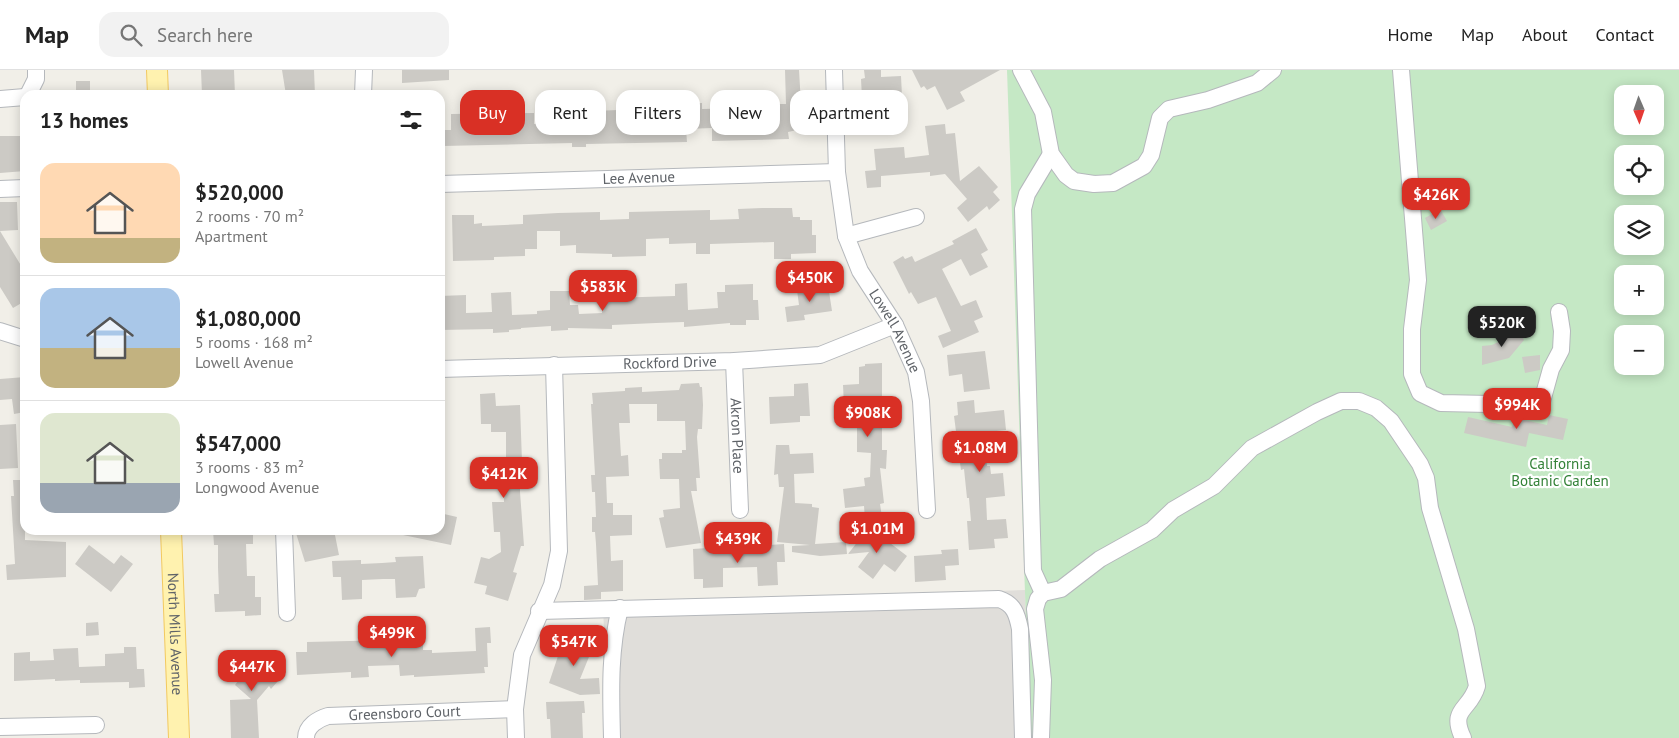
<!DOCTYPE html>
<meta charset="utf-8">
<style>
:root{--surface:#fff;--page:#f2f2f2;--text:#222;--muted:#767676;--line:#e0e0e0;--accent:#d93025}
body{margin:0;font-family:"PT Sans",sans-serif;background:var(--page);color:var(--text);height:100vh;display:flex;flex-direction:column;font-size:19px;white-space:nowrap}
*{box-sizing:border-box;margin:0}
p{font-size:16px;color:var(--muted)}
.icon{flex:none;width:28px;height:28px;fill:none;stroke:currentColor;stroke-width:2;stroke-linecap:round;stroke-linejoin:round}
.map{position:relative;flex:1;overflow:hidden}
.side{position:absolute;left:20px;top:20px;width:425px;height:445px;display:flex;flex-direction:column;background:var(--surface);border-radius:15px;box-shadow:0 2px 12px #0003}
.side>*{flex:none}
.guide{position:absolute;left:460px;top:20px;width:475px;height:45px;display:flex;gap:10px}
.needle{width:32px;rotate:178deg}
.buttons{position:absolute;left:1614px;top:15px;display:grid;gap:10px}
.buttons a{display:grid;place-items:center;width:50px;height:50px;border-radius:10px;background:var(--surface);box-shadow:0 2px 12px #0003;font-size:25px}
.price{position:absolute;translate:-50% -42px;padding:0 11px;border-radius:10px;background:var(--accent);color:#fff;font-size:16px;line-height:32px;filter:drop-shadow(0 1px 2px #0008)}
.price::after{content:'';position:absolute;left:50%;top:30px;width:15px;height:11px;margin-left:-8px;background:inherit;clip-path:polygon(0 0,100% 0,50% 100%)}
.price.current{background:#222;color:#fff}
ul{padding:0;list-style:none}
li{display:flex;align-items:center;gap:15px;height:125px;padding:0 20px}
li+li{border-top:1px solid var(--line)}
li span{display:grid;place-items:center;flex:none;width:140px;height:100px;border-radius:15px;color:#555}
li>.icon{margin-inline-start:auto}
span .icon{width:60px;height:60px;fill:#fffc;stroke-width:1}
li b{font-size:21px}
h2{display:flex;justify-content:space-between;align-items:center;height:60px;padding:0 20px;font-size:21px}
.chip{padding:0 18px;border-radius:15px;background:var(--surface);box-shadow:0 2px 12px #0003;font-size:18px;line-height:45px}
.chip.current{background:var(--accent);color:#fff}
header{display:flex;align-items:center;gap:30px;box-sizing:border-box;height:70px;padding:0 25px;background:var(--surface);border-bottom:1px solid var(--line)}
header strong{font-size:24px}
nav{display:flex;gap:28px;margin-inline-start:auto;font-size:18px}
.search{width:350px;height:45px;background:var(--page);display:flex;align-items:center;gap:12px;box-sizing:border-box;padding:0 18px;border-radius:15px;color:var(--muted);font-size:19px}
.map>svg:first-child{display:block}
.industrial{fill:#e0deda}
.green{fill:#c5e8c5;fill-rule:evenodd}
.building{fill:#cccac5}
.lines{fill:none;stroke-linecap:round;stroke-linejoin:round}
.minor-casing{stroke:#b5b8bc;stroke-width:18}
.major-casing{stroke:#f2c960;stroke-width:22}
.minor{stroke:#fff;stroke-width:16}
.major{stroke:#fff2af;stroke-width:20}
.labels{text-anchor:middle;stroke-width:4.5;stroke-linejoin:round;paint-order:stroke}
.street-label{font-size:15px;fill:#5f6368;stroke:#fff}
.park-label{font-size:15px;fill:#348238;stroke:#fff}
</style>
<header>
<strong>Map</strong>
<div class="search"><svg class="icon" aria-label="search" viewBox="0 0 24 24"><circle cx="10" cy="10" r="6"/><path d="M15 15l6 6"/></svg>Search here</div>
<nav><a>Home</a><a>Map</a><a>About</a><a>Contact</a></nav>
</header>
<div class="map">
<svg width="1679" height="668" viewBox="0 0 1679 668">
<rect width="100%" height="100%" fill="#f1efe8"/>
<path class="industrial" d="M1025,520L1030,668H608L603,535Z"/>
<path class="green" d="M1007,0H1679V668H1030ZM1622,24H1655V56H1622ZM1622,84H1655V116H1622ZM1622,144H1655V176H1622ZM1622,204H1655V236H1622ZM1622,264H1655V296H1622Z"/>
<path class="building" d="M201,0H234L235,25H202Z
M282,0H314L315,25H286Z
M402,0H449V10L402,13Z
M785,0H799L801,34H806V58L788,62L789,69L712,71V58L686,59L687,72L586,74V77H572V73L443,76V60H451V44L534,43V54L556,53V37L593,36V41L643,39V55H667L666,34L702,33V39L747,38V53H769V38H772V34H786Z
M864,0H881V7L901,6L902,26H889V37H877L876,35H872V27L862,28L861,9L865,8Z
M912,0H1000L960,22L965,31L947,40L935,16L927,20L924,16L921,18Z
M76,11H90V25H76Z
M945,54L946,64L955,63L960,111L979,96L998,117L993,122L1000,130L989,140L987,136L968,152L957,138L967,129L945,104L930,106V102L881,106V117L867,118L865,101L876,100L874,79L904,77L905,88L929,85L925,56Z
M0,66H20V73H25V101L0,103Z
M0,132H17L18,160L0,161L25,202V231L13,238L0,217Z
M762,138H792L793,147H800V150H812V165H816V183L791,184V189H774V172L710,174V184H696V173L669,174V168L646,169V186L612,187V184L576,183V175L560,176V161H537V179H525V186L494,187V190L453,191L452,145H474V154L482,153V156L523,154V145L558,143L600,142V150L629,149V142L710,140V150L739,149L738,139Z
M1440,139L1447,151L1431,160L1425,148Z
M976,158L988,180L981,184L988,197L970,206L961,189L942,199L961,236L976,230L983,247L974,251L979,262L943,278L938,266L951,261L936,227L918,234L911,222L909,224L893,192L903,186L905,189L912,186L915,192L954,174L952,171Z
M687,213L688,240L718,238L717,222H725V215L753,214V230H758L759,250H746V255H730V253L684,257V252L656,253L612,255V259L568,258V260L551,261V256L521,258V259L509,260V262L493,263V259L440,260V226L466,225V243L492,242L491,223L511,222L512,245L537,244V241L550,240V221H569L570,235H578L579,244L602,243V230H610V228L675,226V214Z
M828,215L832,241L804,245L805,250L787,252L785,237L799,235L797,220Z
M1517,256L1524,270L1509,288L1482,295V276L1492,275L1502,270Z
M985,281L990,319L964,322L962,304L949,306L947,285Z
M1540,285V300L1525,303L1522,287Z
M882,293V380H887L886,399L880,398L884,433L880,434L882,447L865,449L864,436L845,438L843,419L865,416L864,408L870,407L871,383L857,382V340L852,341V335H844L843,315L859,314V297L865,296V294Z
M25,307V342L14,344L12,329L0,330V309Z
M699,313L700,317H702L703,335L702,359H698L697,367L700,408H696L697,421H691L701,473L666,478L659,448L664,447L663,440L680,438L679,409H660L659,389H662V383H682V380H686L685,351H657V334H629L630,353H619L621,386L628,385L629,406L606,407L607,433H613V445H632V465L610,466L611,491L623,490V521L601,522V529L584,530V516L598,515L596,474L595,462H592V447H596L595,422H592L591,405H595L591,334H593L592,323L625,321V318L642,317V322L679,320L681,314Z
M808,313L810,346H800V352L770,354L769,327L794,326V314Z
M495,323L496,336L520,335L522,392H524V407L520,408V422L524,476H521L513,502L517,503L508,531L485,524L487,516L474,513L481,487L489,489L501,482L500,462H494L492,432H504L503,409L484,410V390L506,389V362H491V354H481L480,324Z
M974,330L975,343L1004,340L1006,360L987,362L988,369H985L987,396H990L991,404L1003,403L1005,426L986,428L987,450L1006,449L1008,468L994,469L995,478L969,480L967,451H971L969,428H967L964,399L961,400L954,346L958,345L957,332Z
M1549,345L1568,349L1563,370L1529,363L1526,377L1464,363L1468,347L1512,357L1515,348L1547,355Z
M16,354L18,398L0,399V355Z
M776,375H789L790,384L813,383L814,403L794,404L795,433L812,434V437L819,438L815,474L846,472L847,484L820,486L792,482V476L810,475L777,472L784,417H779L778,404L774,405Z
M13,410H25V470L66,472V507L7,510L6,495L15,494L11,426H14Z
M444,444L457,447L451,475L403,465V460H440V447L443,448Z
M869,457L907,486L895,502L884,494L873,509L858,497L869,482L848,484Z
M213,460H253V474H246L247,506H255V527H261V545L245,546V541L215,542L214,524H219L218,497V475H214Z
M295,460H334L339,485L305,492Z
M784,474L785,492H777L778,515L758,516L757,497L723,498V517L703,518V509H694L693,479L722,477V481H735L756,480V476Z
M89,475L114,494L121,485L133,494L111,522L75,494Z
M958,479L959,495L945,496L946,510L915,512L914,486L942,484L941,480Z
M423,486L425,518L419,519L416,527L396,528L395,509H383L362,510V529L342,530L341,507H333L332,491L361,490V494L382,493L396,492L395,487Z
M98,552L99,565L86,566V553Z
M490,557L491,573H487L488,597H484L485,603L414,607V605L400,606L399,595L368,596L369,607L351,608V602L297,605L296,582H307V572L392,570V574L423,575V580H432V583L476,581L475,558Z
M571,560L588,566L583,578L591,582L580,609L599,608L600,624L580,625L549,613L563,571L566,572Z
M124,577H136L137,599H144L145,617L129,618V612L80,613V610L55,611V609L14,611V583L30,582V591L54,590L53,579L78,578L79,597L105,596V584L124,583Z
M247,580L255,587L260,580L286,602L271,619L269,616L257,630L259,668H231L230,630L251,629L235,615L238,611L235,609L240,603L235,598Z
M584,631L585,643H582L583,668H551L550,649H547L546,632Z"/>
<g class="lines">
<defs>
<g id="minor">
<path id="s1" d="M834,0L837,102L846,166L860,201L895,255L916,302L921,331L927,440"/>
<path d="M1021,0L1043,42L1051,84L1066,105L1074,111L1094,114L1113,113L1144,96L1151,85L1160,48L1169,39L1208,30L1257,13L1273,0"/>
<path d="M1401,0L1418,210L1412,259V304L1420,323L1441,333L1541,335L1551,299L1561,280L1562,261L1559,242"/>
<path d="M28,25L36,9V0"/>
<path d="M363,25L364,0"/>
<path d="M0,29L25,27"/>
<path id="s2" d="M440,114L837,102"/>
<path d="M0,119L25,118"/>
<path d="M846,166L916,147"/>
<path d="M0,261L25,269"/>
<path id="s3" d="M734,291L740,440"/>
<path id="s4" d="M440,299L734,291L820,285L895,255"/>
<path d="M284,460L287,543"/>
<path d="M1043,523L1033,501L1023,139L1027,124L1051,84"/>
<path d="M539,541L999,529C1014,534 1017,544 1020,559L1023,668"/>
<path d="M0,657L96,655"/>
<path id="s5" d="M306,668C306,656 318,649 328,646L515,639"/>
<path d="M516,668L515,639L522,585L552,515L559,481L554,295"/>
<path d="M612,668C611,624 609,582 620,538"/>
<path d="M1041,668L1043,610L1035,539L1038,529L1043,523L1061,519L1100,489L1152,460L1173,440L1214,416L1252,378L1317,342L1341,331H1359L1376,338L1391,351L1420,394L1426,408L1430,438L1466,559L1477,616C1470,641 1449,638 1463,668"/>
</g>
<g id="major">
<path d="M157,0L158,25"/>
<path id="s6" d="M171,460L179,668"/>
</g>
</defs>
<use href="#minor" class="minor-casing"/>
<use href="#major" class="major-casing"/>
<use href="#minor" class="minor"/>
<use href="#major" class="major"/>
</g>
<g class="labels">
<g class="street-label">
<text dy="5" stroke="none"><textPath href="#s2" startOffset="199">Lee Avenue</textPath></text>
<text dy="5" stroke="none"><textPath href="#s1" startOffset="274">Lowell Avenue</textPath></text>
<text dy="5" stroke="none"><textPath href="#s4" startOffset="230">Rockford Drive</textPath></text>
<text dy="5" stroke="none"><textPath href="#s3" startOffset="75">Akron Place</textPath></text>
<text dy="5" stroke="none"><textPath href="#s6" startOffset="104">North Mills Avenue</textPath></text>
<text dy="5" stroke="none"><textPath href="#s5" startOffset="110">Greensboro Court</textPath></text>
</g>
<g class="park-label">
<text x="1560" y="399">California<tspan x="1560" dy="17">Botanic Garden</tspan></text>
</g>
</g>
</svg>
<div class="buttons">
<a><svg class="needle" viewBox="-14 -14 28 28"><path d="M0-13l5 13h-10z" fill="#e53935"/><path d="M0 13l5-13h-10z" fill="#767676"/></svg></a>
<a><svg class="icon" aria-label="locate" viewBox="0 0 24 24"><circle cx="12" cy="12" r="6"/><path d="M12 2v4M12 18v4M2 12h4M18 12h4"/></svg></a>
<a><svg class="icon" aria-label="layers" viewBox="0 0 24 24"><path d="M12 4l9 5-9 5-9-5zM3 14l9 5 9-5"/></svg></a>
<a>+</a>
<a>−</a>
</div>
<b class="price" style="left:1436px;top:150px">$426K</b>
<b class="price" style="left:810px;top:233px">$450K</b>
<b class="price" style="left:603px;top:242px">$583K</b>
<b class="price current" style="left:1502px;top:278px">$520K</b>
<b class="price" style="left:1517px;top:360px">$994K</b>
<b class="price" style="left:868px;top:368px">$908K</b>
<b class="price" style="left:980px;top:403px">$1.08M</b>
<b class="price" style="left:504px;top:429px">$412K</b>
<b class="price" style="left:877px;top:484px">$1.01M</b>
<b class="price" style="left:738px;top:494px">$439K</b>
<b class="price" style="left:392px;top:588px">$499K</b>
<b class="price" style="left:574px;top:597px">$547K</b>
<b class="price" style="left:252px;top:622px">$447K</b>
<div class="guide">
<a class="chip current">Buy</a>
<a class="chip">Rent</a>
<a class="chip">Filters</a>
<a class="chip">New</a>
<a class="chip">Apartment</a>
</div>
<section class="side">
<h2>13 homes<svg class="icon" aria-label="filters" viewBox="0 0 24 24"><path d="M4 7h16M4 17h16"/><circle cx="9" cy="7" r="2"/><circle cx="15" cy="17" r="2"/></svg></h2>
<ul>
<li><span style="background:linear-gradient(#ffd9b3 75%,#c2b280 0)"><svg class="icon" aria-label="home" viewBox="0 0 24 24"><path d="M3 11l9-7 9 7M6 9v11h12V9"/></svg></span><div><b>$520,000</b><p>2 rooms · 70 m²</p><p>Apartment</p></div></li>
<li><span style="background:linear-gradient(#a9c7e8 60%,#c2b280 0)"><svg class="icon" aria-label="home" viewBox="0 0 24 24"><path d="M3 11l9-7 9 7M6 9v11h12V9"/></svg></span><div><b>$1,080,000</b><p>5 rooms · 168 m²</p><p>Lowell Avenue</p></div></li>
<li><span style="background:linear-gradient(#dfe7d0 70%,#9aa5b1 0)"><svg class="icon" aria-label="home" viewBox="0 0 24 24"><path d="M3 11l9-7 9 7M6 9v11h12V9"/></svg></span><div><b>$547,000</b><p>3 rooms · 83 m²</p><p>Longwood Avenue</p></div></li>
</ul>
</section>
</div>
